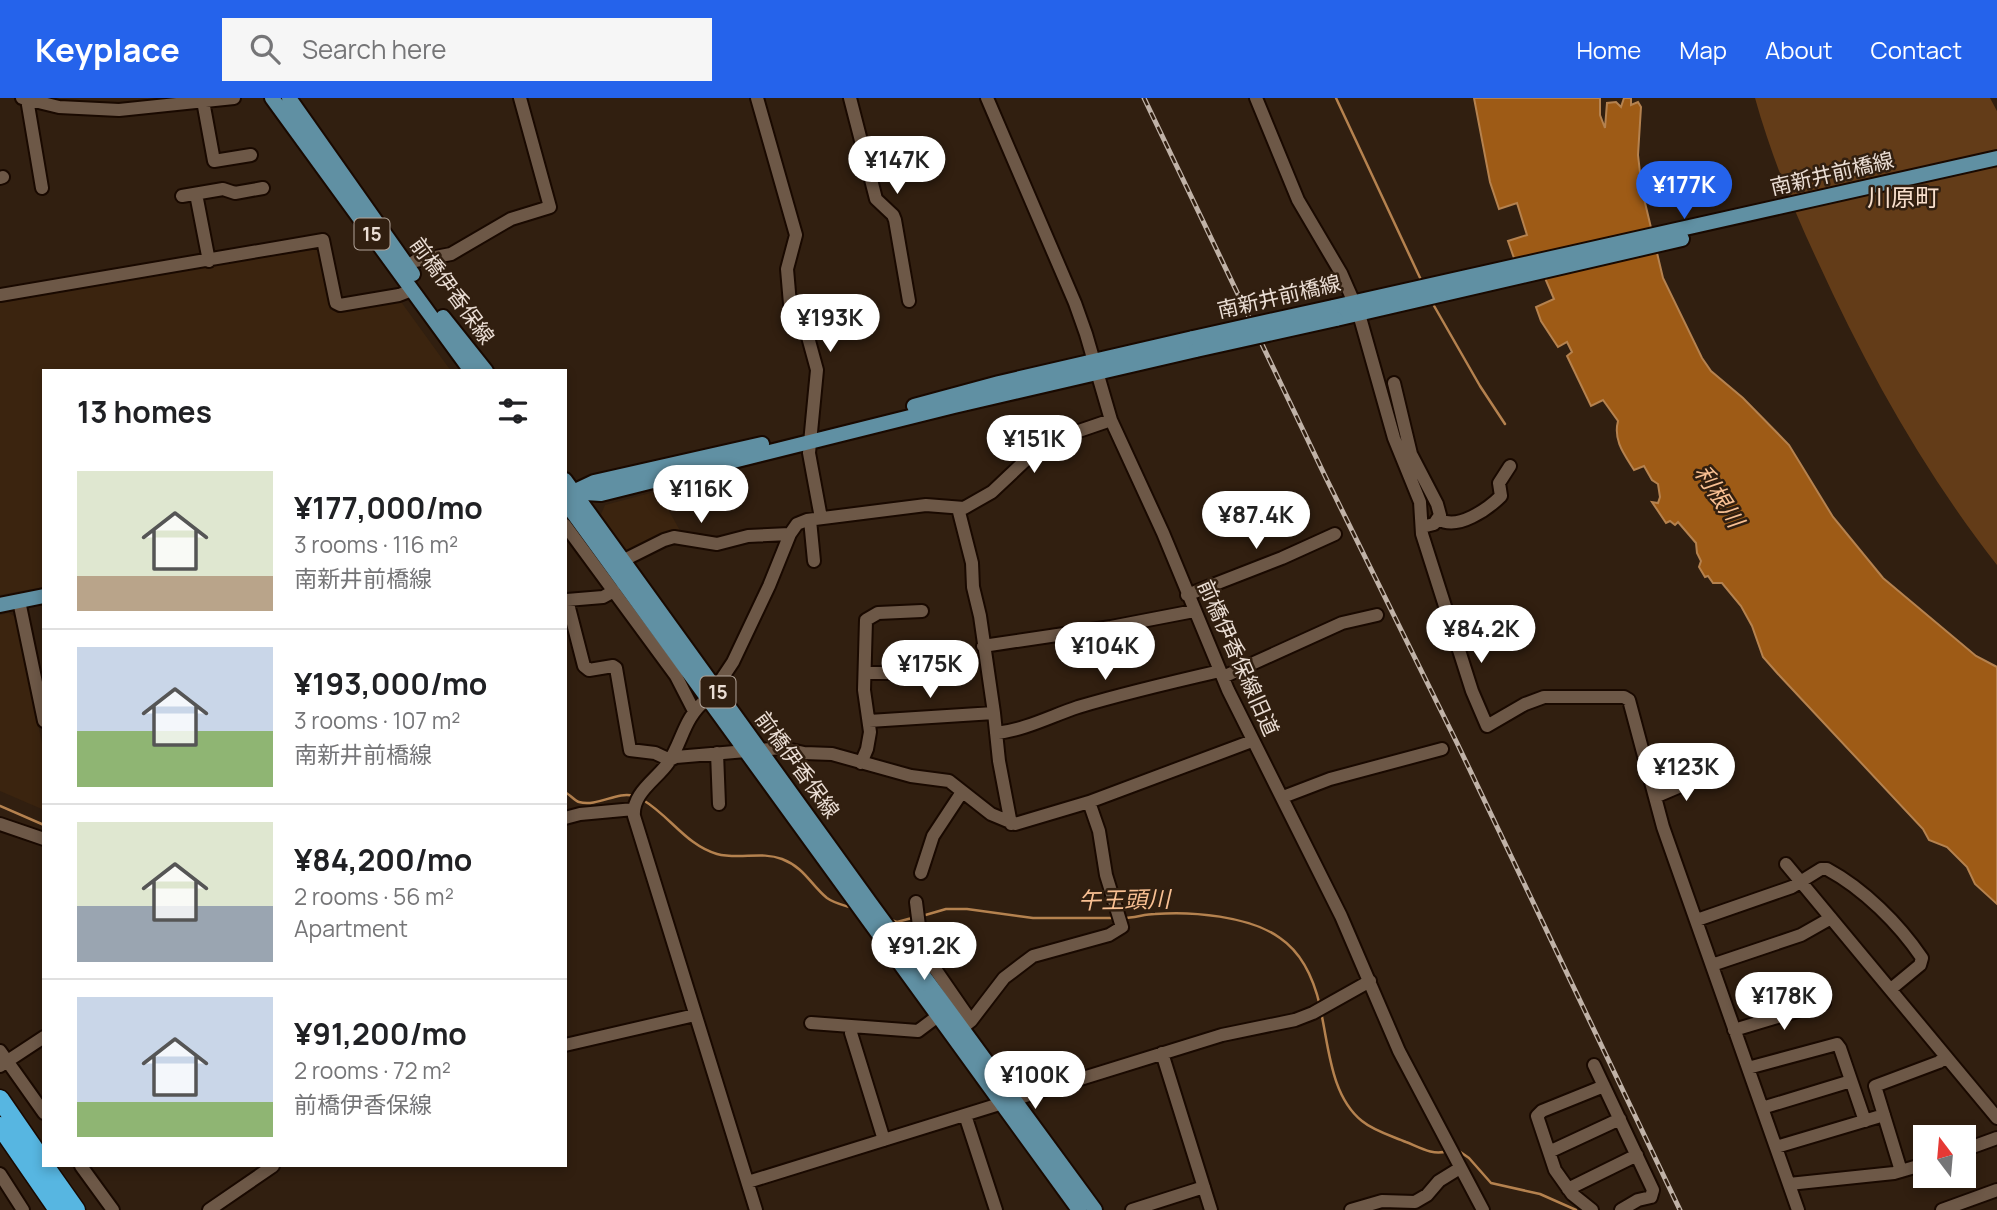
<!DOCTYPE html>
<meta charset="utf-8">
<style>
:root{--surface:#fff;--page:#f6f6f6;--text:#202124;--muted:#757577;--line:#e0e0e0;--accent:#2563eb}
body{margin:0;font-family:Manrope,"Noto Sans JP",sans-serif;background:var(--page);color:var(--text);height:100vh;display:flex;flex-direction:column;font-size:26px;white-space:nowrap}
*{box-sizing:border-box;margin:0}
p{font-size:23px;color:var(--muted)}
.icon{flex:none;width:38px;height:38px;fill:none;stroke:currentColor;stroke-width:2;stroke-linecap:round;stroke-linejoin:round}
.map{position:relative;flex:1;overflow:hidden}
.drawer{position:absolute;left:42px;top:271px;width:525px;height:798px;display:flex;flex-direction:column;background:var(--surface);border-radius:0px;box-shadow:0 4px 10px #0003}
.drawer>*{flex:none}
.needle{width:46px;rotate:344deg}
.buttons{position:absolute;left:1913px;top:1027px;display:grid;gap:14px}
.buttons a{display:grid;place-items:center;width:63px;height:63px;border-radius:0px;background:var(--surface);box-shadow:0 4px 10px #0003;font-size:35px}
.price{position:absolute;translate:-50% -60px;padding:0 16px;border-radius:24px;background:#fff;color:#222;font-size:23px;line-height:46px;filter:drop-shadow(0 2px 4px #0008)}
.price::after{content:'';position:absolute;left:50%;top:42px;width:21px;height:16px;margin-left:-10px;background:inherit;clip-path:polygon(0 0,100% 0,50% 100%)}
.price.selected{background:var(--accent);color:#fff}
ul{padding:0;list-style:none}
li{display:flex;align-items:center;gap:21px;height:175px;padding:0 35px}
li+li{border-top:2px solid var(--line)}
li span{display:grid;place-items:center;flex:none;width:196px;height:140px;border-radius:0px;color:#555}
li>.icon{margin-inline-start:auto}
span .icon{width:84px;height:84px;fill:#fffc;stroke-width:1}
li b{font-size:30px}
h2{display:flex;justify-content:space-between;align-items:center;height:84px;padding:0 35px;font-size:30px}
header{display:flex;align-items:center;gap:42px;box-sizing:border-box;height:98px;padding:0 35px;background:var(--accent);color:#fff}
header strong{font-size:33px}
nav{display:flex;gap:38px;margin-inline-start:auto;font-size:24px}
.search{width:490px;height:63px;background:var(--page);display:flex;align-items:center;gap:18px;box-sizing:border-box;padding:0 24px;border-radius:0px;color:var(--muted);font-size:26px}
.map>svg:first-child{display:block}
.built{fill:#3b240f}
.green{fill:#633c18}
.water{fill:#9e5b16;stroke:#b5824f;stroke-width:2}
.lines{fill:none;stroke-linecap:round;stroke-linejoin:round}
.stream{stroke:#b5824f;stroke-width:2.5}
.minor-casing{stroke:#190900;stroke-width:16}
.major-casing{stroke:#190900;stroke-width:18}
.highway-casing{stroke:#190900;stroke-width:21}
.minor{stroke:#6d5847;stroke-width:12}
.major{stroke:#6090a3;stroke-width:14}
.highway{stroke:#57b6e1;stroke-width:18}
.rail-casing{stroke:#c0b2a7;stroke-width:5}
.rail{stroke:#311f10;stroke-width:2.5;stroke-dasharray:8;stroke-linecap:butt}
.major-bridge-casing{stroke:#190900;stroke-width:18;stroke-linecap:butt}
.major-bridge{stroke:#6090a3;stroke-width:14}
.labels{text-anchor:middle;stroke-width:5;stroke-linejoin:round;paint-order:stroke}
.shield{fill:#311f10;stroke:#b2a499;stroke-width:2}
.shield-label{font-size:19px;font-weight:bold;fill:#eaddd4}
.street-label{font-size:21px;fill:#eaddd4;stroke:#311f10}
.water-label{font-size:23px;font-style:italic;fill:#f9c093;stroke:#311f10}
.quarter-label{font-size:24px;fill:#f8dfcc;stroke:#311f10}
</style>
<header>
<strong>Keyplace</strong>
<div class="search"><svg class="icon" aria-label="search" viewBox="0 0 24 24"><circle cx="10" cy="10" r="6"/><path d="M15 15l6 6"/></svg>Search here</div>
<nav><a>Home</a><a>Map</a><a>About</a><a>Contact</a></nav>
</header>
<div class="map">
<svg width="1997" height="1112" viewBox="0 0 1997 1112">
<rect width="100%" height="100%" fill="#311f10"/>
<path class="built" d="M318,151L321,152L330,212L399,201L451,273H44V489L0,497V205L157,176Z
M658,393L683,438L628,457L599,421L605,407Z
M9,515L17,520L44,656V712L0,693V517Z"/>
<path class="green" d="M1755,0H1990L1997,13V467C1924,374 1867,271 1818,164C1793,111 1771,57 1755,0Z"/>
<path class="water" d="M1474,0H1600V17L1605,30L1607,5L1616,4L1621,9L1624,0H1631V7L1638,4L1641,9L1638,57L1642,92L1663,180L1702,260L1711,273L1743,300L1789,347L1833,419L1883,480L1976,558L1997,569V806L1975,786L1967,769L1947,749L1929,742L1923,731L1778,576L1763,559L1752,528L1741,508L1722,485H1713L1708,478L1705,479L1699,469L1701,463L1697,455L1696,445L1678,424L1675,427L1670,423L1666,425L1652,404L1658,405L1660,399L1658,386L1652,382L1644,368L1634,372C1624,356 1613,342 1618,323L1603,302L1591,308L1567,258L1572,254L1567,244L1558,249L1541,223L1536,209L1554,201L1542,173L1521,180L1508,143L1527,137L1517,105L1499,111L1490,84Z"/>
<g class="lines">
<path class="stream" d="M1336,0L1422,184
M1433,206L1480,288L1505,326
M565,694C569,696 575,703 579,704C598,709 617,693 634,698
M643,702C670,718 686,747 717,756C739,762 761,753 782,761C805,770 810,786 827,800C834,805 843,807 852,810
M0,708L44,727
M922,818L946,811H967L1033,820H1113
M1123,820C1134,820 1145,816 1155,816C1191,813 1250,818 1280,840C1302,855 1314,882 1320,908
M888,821L897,824L912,820
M1321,914C1329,950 1331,998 1362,1023C1374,1033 1392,1038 1406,1044C1419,1049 1433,1058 1447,1053
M1456,1051L1469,1060L1491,1085L1540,1096L1576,1112"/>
<defs>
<path id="minor" d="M22,0L59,9L119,12L234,0
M757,0L796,137L787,171L790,206L793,215L805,228L817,272L809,355L821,420
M850,0L876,101L893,117L895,122L909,203
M987,0L1075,205L1086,236L1111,322L1163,435L1228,592L1341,818L1399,953L1483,1112
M1256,0L1298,102L1341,175L1359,216L1394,340L1420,404L1422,436L1472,593L1487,628L1525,606L1544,599H1624L1629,602L1663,729L1798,1112
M27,1L42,90
M203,3L214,63L251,57
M0,80L3,79
M196,96L209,163
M182,98L223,91L235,95L263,90
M407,168L415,163L451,156L511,121L550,109L520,0
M0,197L323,142L336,205L340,207L399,197L412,192
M1394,285L1411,356L1437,406L1440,417L1434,426L1422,429
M958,410L972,465L973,489L980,518L994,615L999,663L1011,726
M1439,421C1457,433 1488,411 1501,398L1499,385L1510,368
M810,422L814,463
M565,427L676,578L694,613
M622,463L664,442L674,439L717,446L748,438L790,436
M614,493L603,499L567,502L584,568L589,572L613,568L616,570L630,652L655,655L670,662L676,659L782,650L804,655L832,656L911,678L949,683L991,716L1015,726L1089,704L1252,643
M1187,497L1282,460L1335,436
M19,503L44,623
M983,548L1111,529L1194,513
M865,575H917
M1223,579L1342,525L1377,517
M715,591L733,564L769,488L790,436L797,426L807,422L926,407L964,410L992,394L1028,360L1073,335L1111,322
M707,601C683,620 683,643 668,665C656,682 632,695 634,718L756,1112
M869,623L994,615
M996,635C1025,632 1051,618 1078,609C1125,595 1172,584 1220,573
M717,655L719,706
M861,665L867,651L870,634L864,592L866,522L878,515L922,513
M1283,699L1330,681L1442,651
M1655,699L1704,678
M565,720L580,716L634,711
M0,726L44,741
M1786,766L1997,1020
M921,775L933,738L962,694
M916,804L922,852L971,923
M1697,822L1792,789L1821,771H1827C1864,791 1899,826 1922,860L1920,867L1891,891
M1712,867L1801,837L1831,820
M811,925L918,933L938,918
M851,928V935L884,1042
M962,930L971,923L1004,880L1033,858L1109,837L1122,829L1106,777L1099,733L1089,704
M1734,932L1824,905
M565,947L695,917
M0,953L44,1015
M1162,955L1211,1112
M1594,967L1653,1092L1651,1099L1638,1102L1621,1112
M0,968L44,939
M1748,970L1837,946L1840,950L1865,1023
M1762,1010L1851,983
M965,1017L996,1112
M1776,1049L1884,1017
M1964,1052L1997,1040
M1549,1054L1620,1021
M81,1068L113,1112
M1901,1073L1875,988L1939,964L1946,959
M0,1076L23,1112
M748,1084L1222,937L1295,922L1313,915L1370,883
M1789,1086L1894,1075L1925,1066
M1568,1091L1637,1057
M209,1112L273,1068
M1132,1112L1204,1089
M1351,1112L1382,1103L1415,1104L1427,1097L1439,1083L1460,1070
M1592,1112L1572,1096L1555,1072L1537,1018L1542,1013L1604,988
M1942,1112L1997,1092"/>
<path id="major" d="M272,0L471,273
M289,0L413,176
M1333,209L1997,60
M443,219L486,273
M1336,221L1682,141
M914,308L999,285L1193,240
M565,382L871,806L1095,1112
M575,393L594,384L762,346
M570,394L601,396L954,308L1196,252
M565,404L1079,1112
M0,507L44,498"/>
<path id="highway" d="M0,1001L44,1065
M0,1028L58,1112
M45,1068L76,1112"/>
</defs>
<use href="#minor" class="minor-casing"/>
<use href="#major" class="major-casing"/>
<use href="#highway" class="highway-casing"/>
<use href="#minor" class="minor"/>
<use href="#major" class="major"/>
<use href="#highway" class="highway"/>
<defs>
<path id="rail" d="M1144,0L1326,380L1457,645L1680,1112"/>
</defs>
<use href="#rail" class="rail-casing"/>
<use href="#rail" class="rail"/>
<defs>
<path id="major-bridge" d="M1193,240L1333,209
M1196,252L1336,221"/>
</defs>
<use href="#major-bridge" class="major-bridge-casing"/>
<use href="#major-bridge" class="major-bridge"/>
</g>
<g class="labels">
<g class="shield">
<rect x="354.5" y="120.5" width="35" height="31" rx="5"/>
<rect x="700.5" y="578.5" width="35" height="31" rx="5"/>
</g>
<g class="shield-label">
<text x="372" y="143">15</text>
<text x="718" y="601">15</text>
</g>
<g class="street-label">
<text transform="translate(1832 76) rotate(-13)" y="7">南新井前橋線</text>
<text transform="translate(452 193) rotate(54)" y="7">前橋伊香保線</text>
<text transform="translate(1279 199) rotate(-13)" y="7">南新井前橋線</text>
<text transform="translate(1238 560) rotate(66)" y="7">前橋伊香保線旧道</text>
<text transform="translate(797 667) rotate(54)" y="7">前橋伊香保線</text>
</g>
<g class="water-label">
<text transform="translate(1719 398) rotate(57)" y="8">利根川</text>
<text transform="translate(1124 802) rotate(-1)" y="8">午王頭川</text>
</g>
<g class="quarter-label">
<text x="1903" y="108">川原町</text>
</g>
</g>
</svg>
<div class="buttons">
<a><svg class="needle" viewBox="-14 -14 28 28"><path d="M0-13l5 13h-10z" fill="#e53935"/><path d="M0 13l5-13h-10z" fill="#757577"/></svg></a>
</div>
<b class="price" style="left:897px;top:98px">¥147K</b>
<b class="price selected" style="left:1684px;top:123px">¥177K</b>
<b class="price" style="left:830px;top:256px">¥193K</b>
<b class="price" style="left:1034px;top:377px">¥151K</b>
<b class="price" style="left:701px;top:427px">¥116K</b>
<b class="price" style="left:1256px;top:453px">¥87.4K</b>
<b class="price" style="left:1481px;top:567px">¥84.2K</b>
<b class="price" style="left:1105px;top:584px">¥104K</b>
<b class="price" style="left:930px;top:602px">¥175K</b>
<b class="price" style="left:1686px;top:705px">¥123K</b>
<b class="price" style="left:924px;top:884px">¥91.2K</b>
<b class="price" style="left:1784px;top:934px">¥178K</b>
<b class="price" style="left:1035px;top:1013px">¥100K</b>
<section class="drawer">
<h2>13 homes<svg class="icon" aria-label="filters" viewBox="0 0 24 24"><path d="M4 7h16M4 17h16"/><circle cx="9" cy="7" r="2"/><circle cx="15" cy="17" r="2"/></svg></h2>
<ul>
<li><span style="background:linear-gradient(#dfe7d0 75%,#b9a48a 0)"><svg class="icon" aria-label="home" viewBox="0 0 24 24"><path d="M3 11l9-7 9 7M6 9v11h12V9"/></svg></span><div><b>¥177,000/mo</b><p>3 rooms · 116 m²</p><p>南新井前橋線</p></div></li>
<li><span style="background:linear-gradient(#c9d6e8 60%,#8fb573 0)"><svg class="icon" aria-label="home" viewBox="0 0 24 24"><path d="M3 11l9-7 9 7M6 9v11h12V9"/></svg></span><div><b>¥193,000/mo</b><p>3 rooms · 107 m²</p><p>南新井前橋線</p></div></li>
<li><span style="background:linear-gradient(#dfe7d0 60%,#9aa5b1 0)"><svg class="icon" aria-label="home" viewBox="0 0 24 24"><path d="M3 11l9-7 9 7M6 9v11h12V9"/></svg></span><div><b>¥84,200/mo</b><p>2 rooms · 56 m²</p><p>Apartment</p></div></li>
<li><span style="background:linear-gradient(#c9d6e8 75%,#8fb573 0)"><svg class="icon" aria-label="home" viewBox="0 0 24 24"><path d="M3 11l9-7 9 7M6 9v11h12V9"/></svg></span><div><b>¥91,200/mo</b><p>2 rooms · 72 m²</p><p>前橋伊香保線</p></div></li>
</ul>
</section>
</div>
